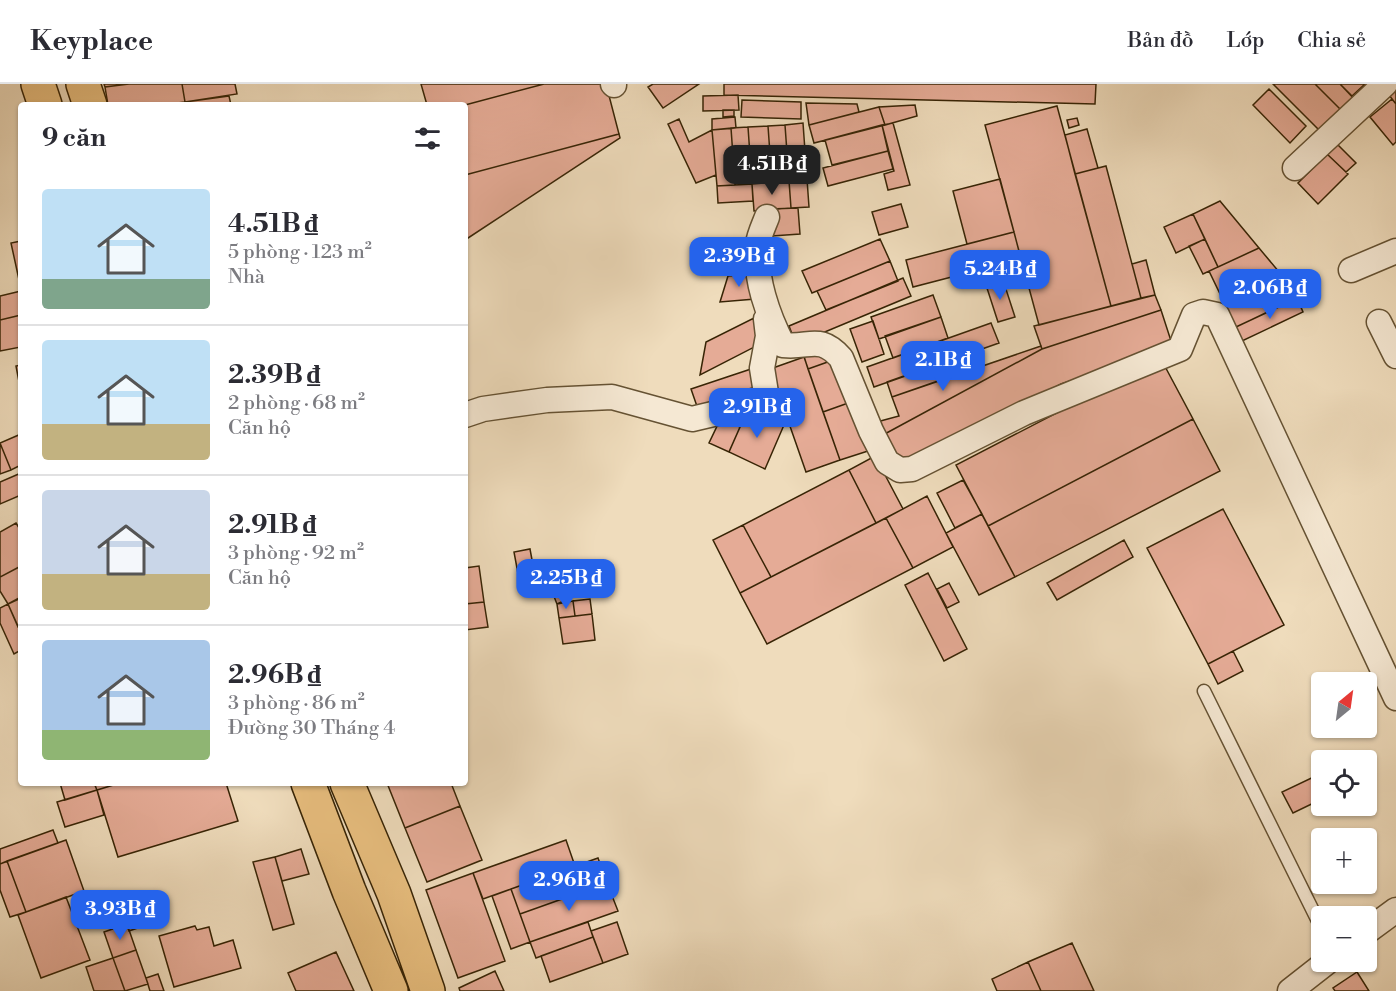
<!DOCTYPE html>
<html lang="vi">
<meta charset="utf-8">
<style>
:root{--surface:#fff;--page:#f2f2f3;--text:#2b2b33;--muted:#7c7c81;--line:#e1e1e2;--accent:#2563eb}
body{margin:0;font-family:"Libre Bodoni",serif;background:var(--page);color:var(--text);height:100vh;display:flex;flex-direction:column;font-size:22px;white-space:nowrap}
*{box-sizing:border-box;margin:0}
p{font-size:20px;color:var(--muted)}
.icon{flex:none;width:33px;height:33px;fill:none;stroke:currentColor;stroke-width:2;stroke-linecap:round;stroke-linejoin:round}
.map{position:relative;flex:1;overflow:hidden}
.side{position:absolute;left:18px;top:18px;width:450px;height:684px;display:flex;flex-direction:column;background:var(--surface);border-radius:6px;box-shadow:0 2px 4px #0004}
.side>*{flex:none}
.needle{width:39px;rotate:29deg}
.controls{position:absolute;left:1311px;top:588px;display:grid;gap:12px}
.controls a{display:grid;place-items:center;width:66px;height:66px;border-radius:6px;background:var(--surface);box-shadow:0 2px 4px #0004;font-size:30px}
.price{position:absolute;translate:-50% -51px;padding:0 14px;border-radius:12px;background:var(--accent);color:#fff;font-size:20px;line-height:39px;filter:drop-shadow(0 2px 3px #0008)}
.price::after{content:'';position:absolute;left:50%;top:36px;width:18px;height:14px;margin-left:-9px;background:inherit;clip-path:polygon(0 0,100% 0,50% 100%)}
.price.on{background:#222;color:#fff}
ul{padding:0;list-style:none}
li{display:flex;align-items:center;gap:18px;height:150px;padding:0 24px}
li+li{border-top:2px solid var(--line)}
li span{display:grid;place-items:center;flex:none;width:168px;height:120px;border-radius:6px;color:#555}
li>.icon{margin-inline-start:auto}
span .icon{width:72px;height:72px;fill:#fffc;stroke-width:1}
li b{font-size:26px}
h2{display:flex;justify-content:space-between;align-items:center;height:72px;padding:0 24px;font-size:26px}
header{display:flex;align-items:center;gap:36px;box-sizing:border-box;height:84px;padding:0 30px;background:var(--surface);border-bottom:2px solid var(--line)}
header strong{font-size:28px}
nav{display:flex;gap:33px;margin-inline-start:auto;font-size:21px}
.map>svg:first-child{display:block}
.building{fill:#e5ab96;stroke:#372405;stroke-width:1.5}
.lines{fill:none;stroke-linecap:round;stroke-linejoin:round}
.service-casing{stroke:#655233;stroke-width:15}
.minor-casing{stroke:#655233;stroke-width:27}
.primary-casing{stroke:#372405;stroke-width:36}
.service{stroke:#f5e8d3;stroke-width:12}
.minor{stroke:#f5e8d3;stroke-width:24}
.primary{stroke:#e8be7e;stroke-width:33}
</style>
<header>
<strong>Keyplace</strong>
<nav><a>Bản đồ</a><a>Lớp</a><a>Chia sẻ</a></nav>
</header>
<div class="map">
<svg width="1396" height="907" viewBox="0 0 1396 907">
<rect width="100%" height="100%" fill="#efdcbc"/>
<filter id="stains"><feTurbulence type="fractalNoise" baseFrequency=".00333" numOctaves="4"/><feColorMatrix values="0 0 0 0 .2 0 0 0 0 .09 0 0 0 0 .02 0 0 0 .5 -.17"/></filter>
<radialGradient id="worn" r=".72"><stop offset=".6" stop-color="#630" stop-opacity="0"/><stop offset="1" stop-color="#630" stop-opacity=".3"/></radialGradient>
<path class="building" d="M104,0H129L105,3Z
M129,0H182L185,18L162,21H108L105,3Z
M182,0H235L237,10L185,18Z
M421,0H544L465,21H427Z
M544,0H606L619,50L465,91V21Z
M653,0H699L663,24L648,3Z
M724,0H1096L1095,20L724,11Z
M1273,0H1315L1346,31L1325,52Z
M1315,0H1340L1358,19L1346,31Z
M1340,0H1365L1352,12Z
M1269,5L1306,42L1290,59L1253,21Z
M1396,5V20L1389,11Z
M738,11L739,26L703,27V12Z
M229,12L231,21H185V18Z
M1392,15L1396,20V58L1393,61L1370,33Z
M742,16L801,18V35L741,33Z
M185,18V21H162Z
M806,19L857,20L859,28L809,41Z
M915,21L917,32L885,41L879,23Z
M1057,22L1111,222L1039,241L985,41Z
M879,23L885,41L814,59L809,41Z
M723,26H734V32L723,33Z
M735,33L736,44L712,46V35Z
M1077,34L1079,41L1069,44L1067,36Z
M679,35L689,58L712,46L716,91L696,99L668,40Z
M803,39L809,123L791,124L785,41Z
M893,39L910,101L888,106L884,90L894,87L882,41Z
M785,41L789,97L772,98L768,42Z
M882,41L888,67L832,81L825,56Z
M768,42L772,98L752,100L748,43Z
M748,43L752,100L735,101L731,44Z
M731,44L735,101L717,102L712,46Z
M1087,45L1098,84L1075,90L1065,51Z
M619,50L620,54L465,156V91Z
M1337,60L1356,79L1346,88L1327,70Z
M888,67L893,85L828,102L823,84Z
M1327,70L1348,90L1318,120L1298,99Z
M1106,82L1141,214L1111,222L1075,90Z
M1000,95L1014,148L967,160L953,107Z
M789,97L791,124L754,127L752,100Z
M752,100L753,117L718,119L717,102Z
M1220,117L1259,164L1218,183L1193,130Z
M901,120L908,143L879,151L872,128Z
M798,124L800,150L772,152L770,125Z
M1193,130L1205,155L1176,169L1164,143Z
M1014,148L1021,175L913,203L906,176Z
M880,155L890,177L812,209L802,187Z
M1205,155L1218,183L1203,190L1189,162Z
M21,157V205L11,159Z
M1259,164L1300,213L1236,243L1209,187Z
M1146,176L1155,211L1141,214L1132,180Z
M890,177L898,197L826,226L817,207Z
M753,190L755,215L720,218L728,192Z
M903,194L911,212L796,260L789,242Z
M1003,196L1015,233L998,238L986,201Z
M21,207V231L0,236V212Z
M933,211L941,233L879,255L871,233Z
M1155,211L1161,226L1042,265L1034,242Z
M1297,214L1303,228L1242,257L1236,243Z
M1161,226L1173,263L1061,300L907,383L881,352L1042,265Z
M21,231V263L0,267V236Z
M941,233L948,254L893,274L885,252Z
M754,234L766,257L700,291L706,258Z
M873,237L884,270L862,278L850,245Z
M991,239L999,259L874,303L867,283Z
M1041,262L1042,265L881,352L873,339L899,332L892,313Z
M802,266L836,275L808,285Z
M804,273L840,376L806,388L770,285Z
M836,275L851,318L823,328L808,285Z
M952,275L958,290L892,313L887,298Z
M1161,275L1193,335L988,442L956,381Z
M21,281V303H20L16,282Z
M754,284L763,309L700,331L691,305Z
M851,318L868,367L840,376L823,328Z
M748,325L784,341L765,385L729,368Z
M721,334L740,343L729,368L709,359Z
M1193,335L1220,387L1015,493L988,442Z
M21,350V381L11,386L0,359Z
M0,359L11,386L0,390Z
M875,372L903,425L876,439L849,386Z
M849,386L876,439L771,493L743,441Z
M21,389V411L0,420V398Z
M963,396L982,430L955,444L937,409Z
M927,412L953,463L913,484L886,434Z
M1223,425L1284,541L1208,580L1147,464Z
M982,430L1015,493L979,511L946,449Z
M886,434L913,484L767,560L740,509Z
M16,439L21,447V482L0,493V448Z
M743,441L771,493L740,509L713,456Z
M1124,456L1133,473L1057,516L1047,499Z
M530,465L535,492L519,495L514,468Z
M21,482V513L8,520L0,507V493Z
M479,482L484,518L465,520V484Z
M928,489L967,565L944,577L905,501Z
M573,495L579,510L557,520L551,505Z
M949,499L959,518L947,524L937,505Z
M21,514V541L18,543L8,520Z
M590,515L592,530L575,532L573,517Z
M573,517L575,532L559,534L557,520Z
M484,518L488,543L465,546V520Z
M8,520L21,549V566L14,570L0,539V524Z
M592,530L595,556L563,560L559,534Z
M1233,567L1243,587L1218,600L1208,580Z
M1322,689V715L1293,729L1282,708Z
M60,699H94L97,706L65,716Z
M94,699H120L97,706Z
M120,699H226L238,737L118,773L97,706Z
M387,699H451L460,722L405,744Z
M97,706L104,731L65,743L57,718Z
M460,722L482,776L427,798L405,744Z
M53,746L58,759L0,780V765Z
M66,756L84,807L26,828L7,777Z
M566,756L575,782L483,815L473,789Z
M301,765L309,790L282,797L275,773Z
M275,773L294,840L273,846L253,778Z
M598,774L607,799L520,830L511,805Z
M7,777L26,828L10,833L0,806V780Z
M473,789L505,877L458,894L426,806Z
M607,799L618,827L530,858L520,830Z
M511,805L530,858L511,865L492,812Z
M66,813L90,876L41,894L18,831Z
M149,819L155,838L129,847L123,828Z
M588,838L593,853L536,874L530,858Z
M617,838L628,870L603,879L591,847Z
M127,840L136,866L113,874L104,848Z
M195,842L197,846L209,843L214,862L233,856L241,884L174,903L159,852Z
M593,853L603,879L550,898L541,872Z
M1072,859L1094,907H1041L1028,878Z
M136,866L148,900L125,907L113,874Z
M336,868L354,907H296L288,889Z
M113,874L125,907H94L86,883Z
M1028,878L1041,907H997L992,895Z
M495,887L504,907H460L459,904Z
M1357,888L1369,907H1335L1333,904Z
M158,890L164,907H150L146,894Z"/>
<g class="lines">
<defs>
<path id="service" d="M1204,607L1322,845"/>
<path id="minor" d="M613,0L614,1
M1295,84L1385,0
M767,133C764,141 759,151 758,160C754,193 768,232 783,261C811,264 819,250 841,274L871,347L887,378L900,386L912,385L1024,329L1180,265L1194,231L1203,228L1217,231L1396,614
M1351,186L1396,167
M1379,238L1396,272
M465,331L483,325L547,316L612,313L692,335L730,326L758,315L766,309L762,284L768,252L766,235
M1366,848L1396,826
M1290,907L1327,878"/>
<path id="primary" d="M38,0L45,21
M83,0L90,21
M308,699L349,807L391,907
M347,699L394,810L428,907"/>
</defs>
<use href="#service" class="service-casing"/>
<use href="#minor" class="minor-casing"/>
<use href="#primary" class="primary-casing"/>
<use href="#service" class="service"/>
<use href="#minor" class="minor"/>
<use href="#primary" class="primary"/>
</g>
<rect width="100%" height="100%" filter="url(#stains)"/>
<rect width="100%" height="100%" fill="url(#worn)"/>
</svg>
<div class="controls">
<a><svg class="needle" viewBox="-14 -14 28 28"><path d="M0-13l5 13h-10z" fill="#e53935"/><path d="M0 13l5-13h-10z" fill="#7c7c81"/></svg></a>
<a><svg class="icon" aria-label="locate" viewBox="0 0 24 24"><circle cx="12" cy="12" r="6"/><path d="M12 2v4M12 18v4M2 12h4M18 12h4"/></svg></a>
<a>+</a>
<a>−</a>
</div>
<b class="price on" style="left:772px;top:112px">4.51B ₫</b>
<b class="price" style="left:739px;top:204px">2.39B ₫</b>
<b class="price" style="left:1000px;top:217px">5.24B ₫</b>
<b class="price" style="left:1270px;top:236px">2.06B ₫</b>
<b class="price" style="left:943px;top:308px">2.1B ₫</b>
<b class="price" style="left:757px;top:355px">2.91B ₫</b>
<b class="price" style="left:566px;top:526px">2.25B ₫</b>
<b class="price" style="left:569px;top:828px">2.96B ₫</b>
<b class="price" style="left:120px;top:857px">3.93B ₫</b>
<section class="side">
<h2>9 căn<svg class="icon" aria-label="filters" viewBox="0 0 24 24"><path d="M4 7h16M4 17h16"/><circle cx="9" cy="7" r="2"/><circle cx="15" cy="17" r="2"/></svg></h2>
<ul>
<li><span style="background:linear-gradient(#bfe0f5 75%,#7fa58c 0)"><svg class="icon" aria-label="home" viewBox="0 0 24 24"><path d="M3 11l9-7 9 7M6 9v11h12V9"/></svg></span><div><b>4.51B ₫</b><p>5 phòng · 123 m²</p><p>Nhà</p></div></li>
<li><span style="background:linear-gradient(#bfe0f5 70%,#c2b280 0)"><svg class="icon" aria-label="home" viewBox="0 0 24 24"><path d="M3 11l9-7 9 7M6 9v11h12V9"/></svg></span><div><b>2.39B ₫</b><p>2 phòng · 68 m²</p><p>Căn hộ</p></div></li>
<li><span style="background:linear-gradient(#c9d6e8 70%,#c2b280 0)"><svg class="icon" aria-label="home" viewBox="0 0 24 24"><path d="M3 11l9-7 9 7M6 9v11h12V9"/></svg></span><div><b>2.91B ₫</b><p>3 phòng · 92 m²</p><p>Căn hộ</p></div></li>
<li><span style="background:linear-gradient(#a9c7e8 75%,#8fb573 0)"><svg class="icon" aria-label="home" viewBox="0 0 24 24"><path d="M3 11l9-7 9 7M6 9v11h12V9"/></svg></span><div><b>2.96B ₫</b><p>3 phòng · 86 m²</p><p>Đường 30 Tháng 4</p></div></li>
</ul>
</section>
</div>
